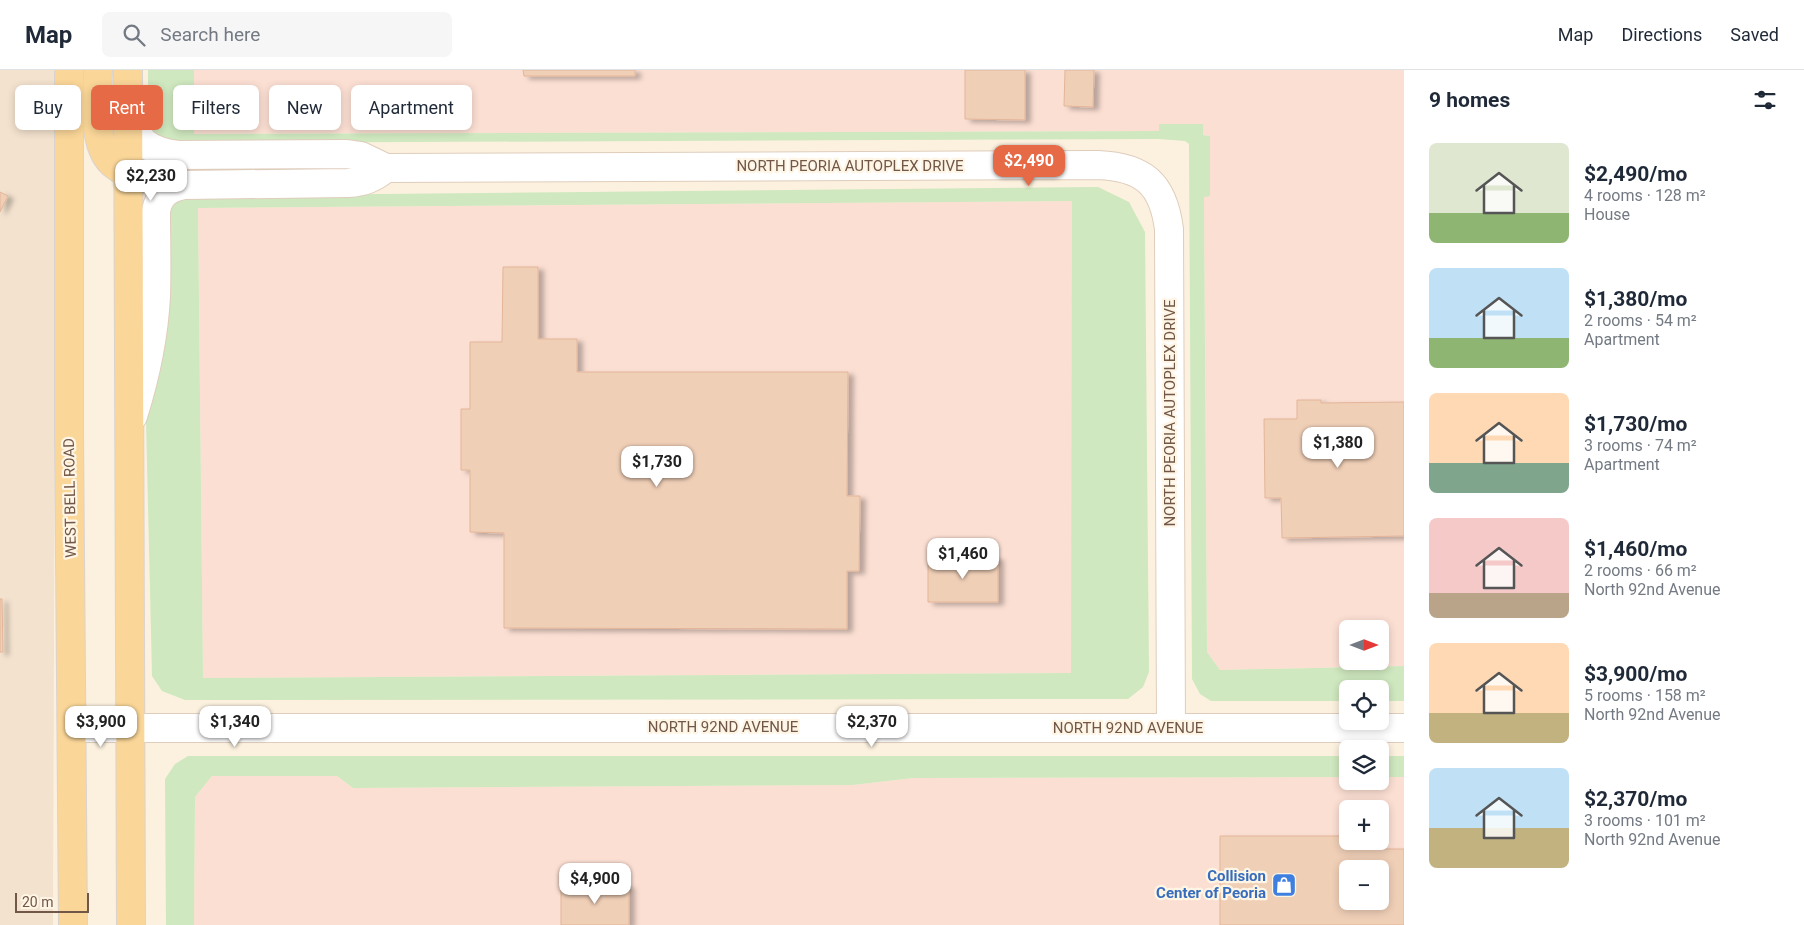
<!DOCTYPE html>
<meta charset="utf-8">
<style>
:root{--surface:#fff;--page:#f6f6f7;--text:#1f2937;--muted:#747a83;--line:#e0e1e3;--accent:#e56a45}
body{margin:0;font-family:Roboto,sans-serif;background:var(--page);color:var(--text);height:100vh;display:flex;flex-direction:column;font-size:19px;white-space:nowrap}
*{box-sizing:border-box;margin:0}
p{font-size:16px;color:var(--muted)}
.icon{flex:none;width:28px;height:28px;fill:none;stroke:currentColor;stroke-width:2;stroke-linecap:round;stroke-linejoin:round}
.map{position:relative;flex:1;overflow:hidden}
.sheet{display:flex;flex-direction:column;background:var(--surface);width:400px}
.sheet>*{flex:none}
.top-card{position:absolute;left:15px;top:15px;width:475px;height:45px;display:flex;gap:10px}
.needle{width:32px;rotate:90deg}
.fabs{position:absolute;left:1339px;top:550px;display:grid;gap:10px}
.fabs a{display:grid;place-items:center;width:50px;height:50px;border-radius:8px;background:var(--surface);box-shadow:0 2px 8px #0003;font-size:25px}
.scale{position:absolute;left:15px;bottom:12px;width:74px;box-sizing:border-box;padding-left:5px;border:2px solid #715748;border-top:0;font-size:14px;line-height:18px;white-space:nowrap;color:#715748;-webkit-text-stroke:4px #fff5e5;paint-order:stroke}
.price{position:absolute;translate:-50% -42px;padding:0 11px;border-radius:10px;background:#fff;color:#222;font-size:16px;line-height:32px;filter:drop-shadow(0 1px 2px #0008)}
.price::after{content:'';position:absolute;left:50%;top:30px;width:15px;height:11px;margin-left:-8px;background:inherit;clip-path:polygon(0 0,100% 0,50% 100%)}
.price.current{background:var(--accent);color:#fff}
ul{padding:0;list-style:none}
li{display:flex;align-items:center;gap:15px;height:125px;padding:0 25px}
li span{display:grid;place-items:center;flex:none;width:140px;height:100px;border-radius:8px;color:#555}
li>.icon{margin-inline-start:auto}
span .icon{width:60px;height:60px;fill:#fffc;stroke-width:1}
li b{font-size:21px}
h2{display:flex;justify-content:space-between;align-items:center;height:60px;padding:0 25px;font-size:21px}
.chip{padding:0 18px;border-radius:8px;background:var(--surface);box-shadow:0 2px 8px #0003;font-size:18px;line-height:45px}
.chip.current{background:var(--accent);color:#fff}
header{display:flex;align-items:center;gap:30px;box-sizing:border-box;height:70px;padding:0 25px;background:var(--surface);border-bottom:1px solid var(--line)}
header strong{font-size:24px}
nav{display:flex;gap:28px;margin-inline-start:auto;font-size:18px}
.search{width:350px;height:45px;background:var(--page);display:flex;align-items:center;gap:12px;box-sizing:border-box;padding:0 18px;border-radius:8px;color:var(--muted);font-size:19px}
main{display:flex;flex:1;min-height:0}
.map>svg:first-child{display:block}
.residential{fill:#f3e2ce}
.commercial{fill:#fcdfd3;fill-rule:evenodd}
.green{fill:#cfe8bf;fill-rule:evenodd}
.building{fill:#f0cfb7;stroke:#e3b598;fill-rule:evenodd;filter:url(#shadow)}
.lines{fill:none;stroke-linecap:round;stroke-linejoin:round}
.minor-casing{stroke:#dfcdbc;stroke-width:30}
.primary-casing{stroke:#dad3cf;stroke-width:30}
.minor{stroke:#fff;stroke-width:28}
.primary{stroke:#fad698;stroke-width:28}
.labels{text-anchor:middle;stroke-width:4.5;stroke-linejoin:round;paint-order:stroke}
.street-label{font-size:15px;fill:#715748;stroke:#fff5e5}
.shop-label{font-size:15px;font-weight:bold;fill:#366cbe;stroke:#fff5e5;text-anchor:end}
</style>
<header>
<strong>Map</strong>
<div class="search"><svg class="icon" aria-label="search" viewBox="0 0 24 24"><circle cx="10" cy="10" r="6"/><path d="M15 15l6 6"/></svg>Search here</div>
<nav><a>Map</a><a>Directions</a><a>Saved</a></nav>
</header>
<main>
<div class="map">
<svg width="1404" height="855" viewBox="0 0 1404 855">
<defs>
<filter id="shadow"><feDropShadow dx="5.5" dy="3" stdDeviation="2.5" flood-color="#0004"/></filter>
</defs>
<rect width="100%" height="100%" fill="#fcf1df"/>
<path class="residential" d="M0,0H56L53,855H0Z"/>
<path class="commercial" d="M194,0H1404V596L1220,600L1207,582L1204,126H1209V66L1159,54V61L194,64ZM1348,559H1380V591H1348Z
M1072,131V603L203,608L198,138Z
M212,706H337L353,718L853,715L913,708L1347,707L1348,711H1380V707H1404V855H194L195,727ZM1348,739H1380V771H1348ZM1348,799H1380V831H1348Z"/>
<path class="green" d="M148,0H194V64L1159,61V54H1203V65L1210,66V126L1204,127L1207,582L1220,600L1404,596V631H1380V619H1348L1347,631H1211L1200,624L1192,609L1189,74L1185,71L1159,69L169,73L155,66L148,56Z
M1098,117L1129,132L1145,162L1149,602L1143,617L1128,629L185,630L162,621L152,606L146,351L164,238V142L175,128L188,126ZM1072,131L1071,603L203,608L198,138Z
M188,686H1347L1348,707L913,708L853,715L353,718L337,706H212L195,727L194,855H166L165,709L175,694Z
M1380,686H1404V707H1380Z"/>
<path class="building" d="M523,0H635V6H524Z
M965,0H1025V50L965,49Z
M1065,0H1094L1093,37L1064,36Z
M0,122L8,126L0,142Z
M503,197H538V269H577V302H848L847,426H860L859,501H847V559L504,558V463L470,462V400H461V339H470V272H502Z
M1297,330H1321V333L1404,332V466L1282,468L1281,428H1265L1264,349H1297Z
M928,487H998V532H928Z
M0,529H2L3,582H0Z
M1220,766H1348V771H1366V779H1404V855H1220ZM1348,799H1380V831H1348Z
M561,815H629V855H561Z"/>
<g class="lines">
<defs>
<path id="minor" d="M128,41C136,71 147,81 178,85L347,84L361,86L386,98L1098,95C1143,97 1163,113 1169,159L1171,658
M128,104L161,112L184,115
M133,346C145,308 154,266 156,226C157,197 156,169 156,141C159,125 168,118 184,115L348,113C364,112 374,108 386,98
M72,658H1404"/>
<path id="primary" d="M69,0V363L73,855
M98,0C98,27 91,72 112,93C117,97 123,101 128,104
M128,0L131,855"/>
</defs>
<use href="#minor" class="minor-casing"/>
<use href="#primary" class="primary-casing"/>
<use href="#minor" class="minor"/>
<use href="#primary" class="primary"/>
</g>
<defs>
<symbol id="shop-square" viewBox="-11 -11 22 22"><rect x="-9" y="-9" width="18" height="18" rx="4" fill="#3f7fe0" stroke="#fff5e5"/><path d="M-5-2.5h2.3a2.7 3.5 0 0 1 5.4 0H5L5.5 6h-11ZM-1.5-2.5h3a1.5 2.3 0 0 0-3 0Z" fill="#fff"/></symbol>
</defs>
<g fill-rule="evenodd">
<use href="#shop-square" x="1270" y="801" width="28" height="28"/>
</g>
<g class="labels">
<g class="street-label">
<text x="850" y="101">NORTH PEORIA AUTOPLEX DRIVE</text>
<text transform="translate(1170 343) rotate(-90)" y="5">NORTH PEORIA AUTOPLEX DRIVE</text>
<text transform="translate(70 428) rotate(-91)" y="5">WEST BELL ROAD</text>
<text x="723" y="662">NORTH 92ND AVENUE</text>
<text x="1128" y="663">NORTH 92ND AVENUE</text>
</g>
<g class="shop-label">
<text x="1266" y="811">Collision<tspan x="1266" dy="17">Center of Peoria</tspan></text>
</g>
</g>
</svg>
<div class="fabs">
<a><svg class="needle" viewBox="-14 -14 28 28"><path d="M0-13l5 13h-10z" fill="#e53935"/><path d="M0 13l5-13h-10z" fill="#747a83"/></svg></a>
<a><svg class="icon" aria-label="locate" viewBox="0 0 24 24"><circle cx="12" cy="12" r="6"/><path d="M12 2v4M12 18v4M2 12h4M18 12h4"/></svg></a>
<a><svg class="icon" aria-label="layers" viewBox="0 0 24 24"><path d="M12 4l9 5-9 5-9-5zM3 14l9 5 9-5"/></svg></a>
<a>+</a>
<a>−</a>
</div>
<div class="scale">20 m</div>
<b class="price current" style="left:1029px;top:117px">$2,490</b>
<b class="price" style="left:151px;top:132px">$2,230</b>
<b class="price" style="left:1338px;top:399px">$1,380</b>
<b class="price" style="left:657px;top:418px">$1,730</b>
<b class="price" style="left:963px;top:510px">$1,460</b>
<b class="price" style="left:101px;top:678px">$3,900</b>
<b class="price" style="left:235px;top:678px">$1,340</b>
<b class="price" style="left:872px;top:678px">$2,370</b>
<b class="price" style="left:595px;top:835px">$4,900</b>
<div class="top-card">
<a class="chip">Buy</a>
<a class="chip current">Rent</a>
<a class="chip">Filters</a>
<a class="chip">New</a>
<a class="chip">Apartment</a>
</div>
</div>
<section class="sheet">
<h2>9 homes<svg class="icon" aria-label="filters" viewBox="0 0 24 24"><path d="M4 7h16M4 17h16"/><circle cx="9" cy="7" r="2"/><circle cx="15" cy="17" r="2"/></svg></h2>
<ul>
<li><span style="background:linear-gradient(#dfe7d0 70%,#8fb573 0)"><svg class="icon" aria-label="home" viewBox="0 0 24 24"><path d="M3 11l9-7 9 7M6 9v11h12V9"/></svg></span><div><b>$2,490/mo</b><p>4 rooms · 128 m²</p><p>House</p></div></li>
<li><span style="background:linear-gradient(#bfe0f5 70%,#8fb573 0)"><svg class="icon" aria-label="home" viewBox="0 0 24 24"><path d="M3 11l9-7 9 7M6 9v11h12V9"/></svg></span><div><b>$1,380/mo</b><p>2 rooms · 54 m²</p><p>Apartment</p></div></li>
<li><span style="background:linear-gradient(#ffd9b3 70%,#7fa58c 0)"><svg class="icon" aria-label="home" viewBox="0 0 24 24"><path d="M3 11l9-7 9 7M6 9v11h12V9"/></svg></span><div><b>$1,730/mo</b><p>3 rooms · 74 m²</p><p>Apartment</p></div></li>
<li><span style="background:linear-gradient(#f6c9c9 75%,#b9a48a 0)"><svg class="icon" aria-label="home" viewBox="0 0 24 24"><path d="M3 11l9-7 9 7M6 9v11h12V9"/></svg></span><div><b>$1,460/mo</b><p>2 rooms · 66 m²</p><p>North 92nd Avenue</p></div></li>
<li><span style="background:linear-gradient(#ffd9b3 70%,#c2b280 0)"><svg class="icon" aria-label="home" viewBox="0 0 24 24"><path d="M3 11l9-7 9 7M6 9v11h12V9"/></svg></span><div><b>$3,900/mo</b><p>5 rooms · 158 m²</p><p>North 92nd Avenue</p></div></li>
<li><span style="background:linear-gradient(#bfe0f5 60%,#c2b280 0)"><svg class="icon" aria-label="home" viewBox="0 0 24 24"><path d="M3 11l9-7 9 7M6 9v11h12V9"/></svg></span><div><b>$2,370/mo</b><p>3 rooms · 101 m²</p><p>North 92nd Avenue</p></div></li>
</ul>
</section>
</main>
